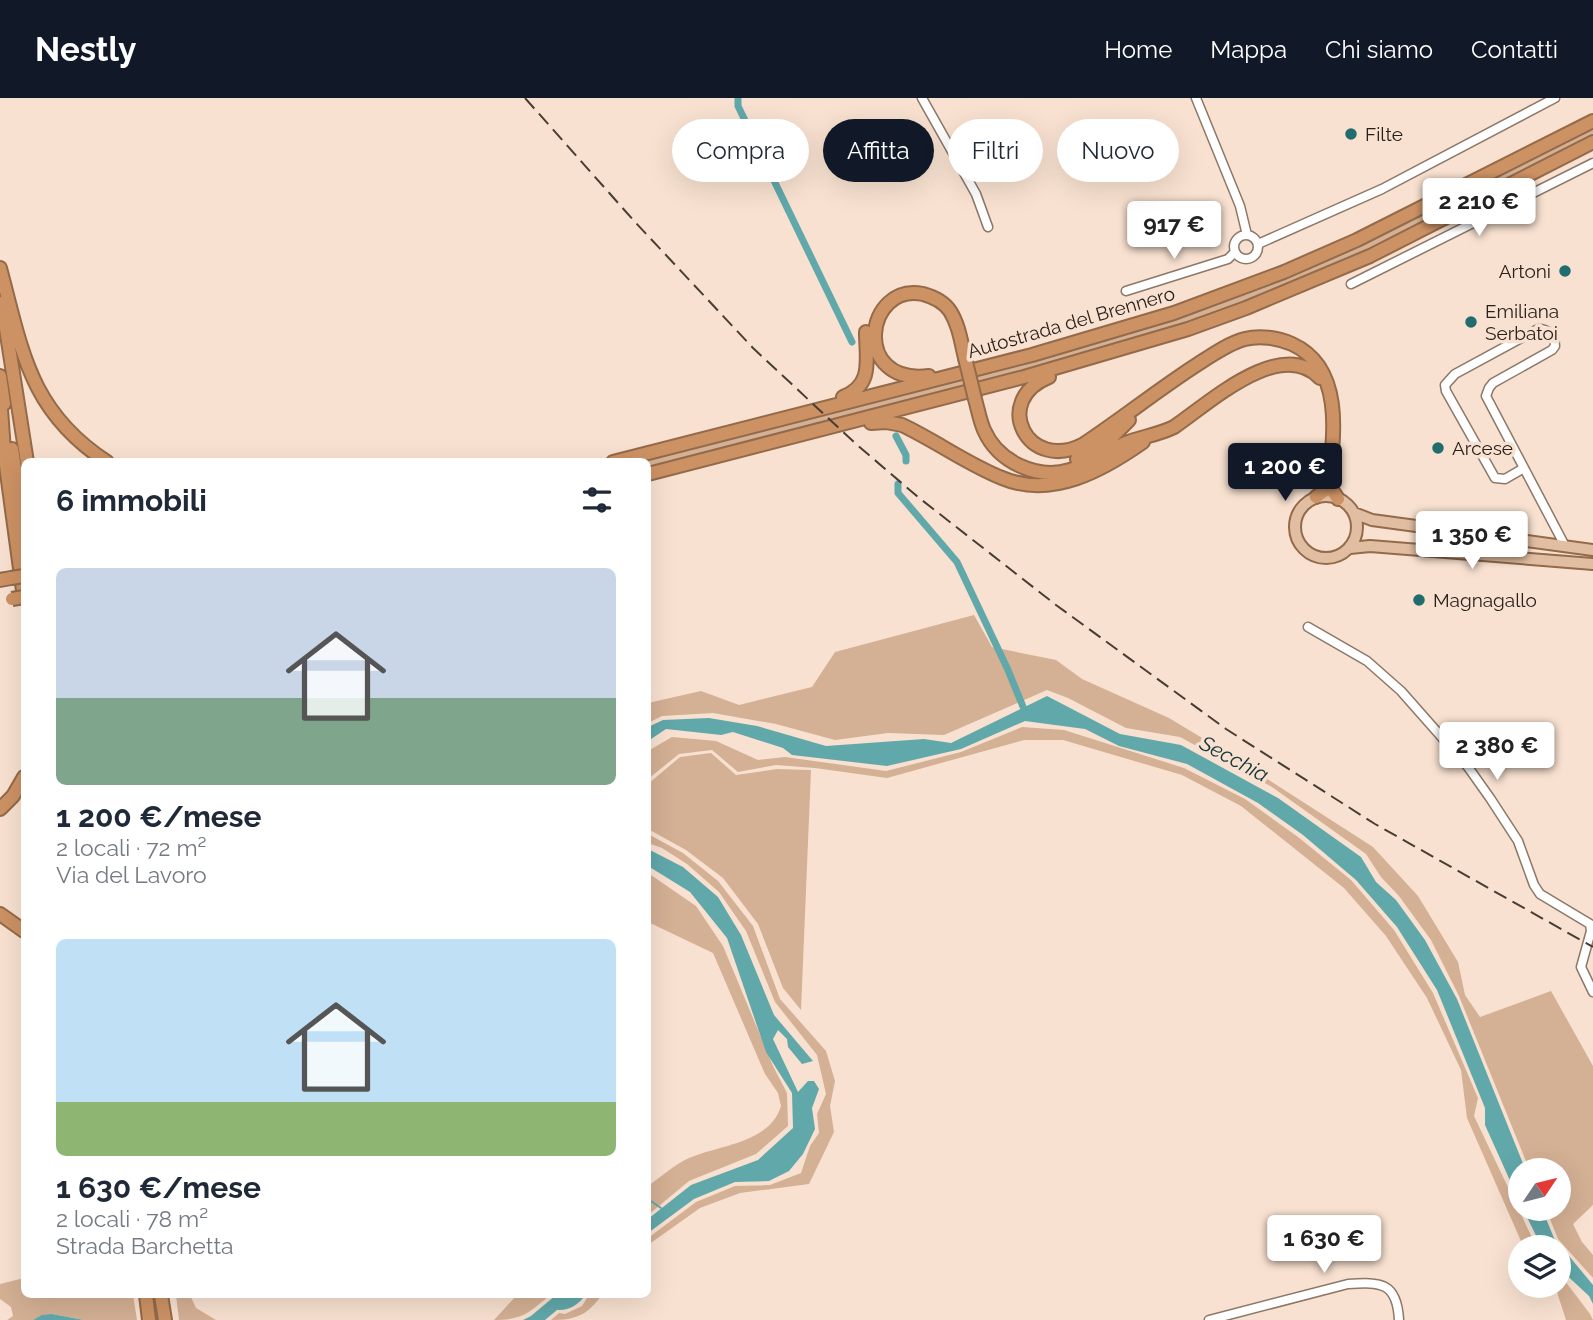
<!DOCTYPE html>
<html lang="it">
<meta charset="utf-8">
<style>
:root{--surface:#fff;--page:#f6f6f7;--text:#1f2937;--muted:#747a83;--accent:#111827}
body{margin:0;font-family:Raleway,sans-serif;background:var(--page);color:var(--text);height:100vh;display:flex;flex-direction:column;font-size:26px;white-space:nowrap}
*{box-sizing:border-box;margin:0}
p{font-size:23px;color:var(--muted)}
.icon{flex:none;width:38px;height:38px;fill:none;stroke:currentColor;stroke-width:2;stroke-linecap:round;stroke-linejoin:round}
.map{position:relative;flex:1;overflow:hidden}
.side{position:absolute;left:21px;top:360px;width:630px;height:840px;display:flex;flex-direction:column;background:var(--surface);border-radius:10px;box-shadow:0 7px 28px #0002}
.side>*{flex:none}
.hud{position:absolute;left:672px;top:21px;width:665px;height:63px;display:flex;gap:14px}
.needle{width:46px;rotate:55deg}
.tools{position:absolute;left:1508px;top:1060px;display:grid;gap:14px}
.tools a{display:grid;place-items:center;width:63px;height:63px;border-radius:50%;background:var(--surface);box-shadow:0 7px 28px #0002;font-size:35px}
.price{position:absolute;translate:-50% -60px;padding:0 16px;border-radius:7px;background:#fff;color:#222;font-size:23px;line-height:46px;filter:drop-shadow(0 2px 4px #0008)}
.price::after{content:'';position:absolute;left:50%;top:42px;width:21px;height:16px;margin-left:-10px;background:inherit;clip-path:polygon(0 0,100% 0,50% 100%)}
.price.current{background:var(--accent);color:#fff}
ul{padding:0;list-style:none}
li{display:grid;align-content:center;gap:14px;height:371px;padding:0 35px}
li span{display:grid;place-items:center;height:217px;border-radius:10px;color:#555}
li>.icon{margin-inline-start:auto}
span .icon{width:126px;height:126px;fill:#fffc;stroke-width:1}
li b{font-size:30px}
h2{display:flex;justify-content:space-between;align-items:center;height:84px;padding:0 35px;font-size:30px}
.pill{padding:0 24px;border-radius:32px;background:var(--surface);box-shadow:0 7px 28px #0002;font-size:24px;line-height:63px}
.pill.current{background:var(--accent);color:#fff}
header{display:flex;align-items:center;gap:42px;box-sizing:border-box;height:98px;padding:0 35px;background:var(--accent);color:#fff}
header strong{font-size:33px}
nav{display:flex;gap:38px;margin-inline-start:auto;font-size:24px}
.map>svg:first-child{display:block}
.green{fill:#d4b094}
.water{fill:#61a8aa}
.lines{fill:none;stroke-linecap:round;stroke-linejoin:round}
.stream{stroke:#61a8aa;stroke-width:2}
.canal{stroke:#61a8aa;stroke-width:7}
.minor-casing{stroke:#8c7868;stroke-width:11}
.major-casing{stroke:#936a4a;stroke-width:14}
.highway-casing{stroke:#936a4a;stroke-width:16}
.minor{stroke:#fff;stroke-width:8}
.major{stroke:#e1bea2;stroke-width:10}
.highway{stroke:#cd9264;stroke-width:12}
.rail{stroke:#483d35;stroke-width:2;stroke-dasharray:14 7;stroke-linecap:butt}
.highway-bridge-casing{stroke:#936a4a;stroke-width:16;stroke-linecap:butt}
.highway-bridge{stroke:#cd9264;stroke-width:12}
.poi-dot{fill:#206c6e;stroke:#f8e1d0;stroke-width:2.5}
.labels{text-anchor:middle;stroke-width:7;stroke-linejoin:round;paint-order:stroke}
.poi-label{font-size:19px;fill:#271f19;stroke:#f8e1d0;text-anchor:start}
.street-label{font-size:19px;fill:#271f19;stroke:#f8e1d0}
.water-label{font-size:21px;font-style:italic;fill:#133738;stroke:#f8e1d0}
</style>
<header>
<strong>Nestly</strong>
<nav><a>Home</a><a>Mappa</a><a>Chi siamo</a><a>Contatti</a></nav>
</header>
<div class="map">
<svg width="1593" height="1222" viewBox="0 0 1593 1222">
<rect width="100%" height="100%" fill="#f8e1d0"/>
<path class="green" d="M1593,25V39C1470,103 1346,170 1214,216C1030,280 836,323 648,372V364H631L1214,203Z
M974,517L992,549L1056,562L1082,581L1169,620L1227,655L1373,749L1418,798L1458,864L1465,897L1480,919L1551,893L1593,968V1107L1573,1126L1582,1144L1593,1157V1180L1558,1141L1546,1111H1559V1073H1530L1459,898L1431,842L1399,798L1381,779L1366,756L1272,689L1180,639L1126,630L1068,600L1047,592L944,637L888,635L835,642L776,626L713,615L662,618L648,625V605L701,593L739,607L812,589L835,554Z
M1022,629L1064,632L1184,670L1245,701L1298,739L1351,782L1394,832L1433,895L1478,1000L1474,1018L1537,1150H1524L1467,1020L1461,972L1427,900L1386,838L1344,790L1241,708L1182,677L1063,642H1024L887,680L815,670L776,667L738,674L712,652L679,656L648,681V653L672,639L716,643L758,662L785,659L886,673L961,654Z
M711,655L736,677L777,671L811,672L801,912L783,890L758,826L723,780L686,752L648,731V686L680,659Z
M648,736L683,755L718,783L753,828L780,901L826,953L835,983L830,1008L834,1034L809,1086L740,1095L700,1110L648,1147V1140L696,1104L735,1088L770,1087L801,1075L810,1048L819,1035L817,1016L826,996L817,957L775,904L746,833L719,794L687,766L662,750L648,745Z
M648,775L696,808L723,848L773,968L787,995L788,1028L756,1056L689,1083L648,1117V1088C661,1079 674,1067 689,1060C719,1047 770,1045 781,1008L778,995L765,976L713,855L648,824Z
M1559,1175L1590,1216L1593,1222H1566L1555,1188H1559Z
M24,1180V1197H133L137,1222H84L52,1216L33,1222H7L13,1218L11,1209L0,1201V1186Z
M176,1197H190L196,1210L216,1222H179Z
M517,1197H550C529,1215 522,1222 494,1222Z
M589,1197H602C587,1217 577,1222 551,1222L559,1215L565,1216L582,1208Z"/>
<path class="water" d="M1047,598L1120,636L1181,647L1278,700L1361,759L1376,784L1396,802L1425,842L1457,901L1526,1073H1521V1107L1485,1027V1010L1437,892L1397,829L1356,782L1303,737L1258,705L1187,666L1119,648L1085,631L1025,623L961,651L887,668L792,657L783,650L733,634L721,637L666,631L648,643V629L663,622L709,620L757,628L826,648L924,641L951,645Z
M648,751L683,769L718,799L741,837L774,917L813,963L802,966L788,949L787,941L778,932L773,941L798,994L808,983H814L819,991L812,1010L815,1031L803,1056L789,1073L769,1083L735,1084L694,1101L648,1135V1121L691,1087L758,1062L793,1030L792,995L766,954L727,840L690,794L648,768Z
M1523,1111H1542L1554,1140L1593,1187V1206L1589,1198L1559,1170V1150H1542Z
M556,1197H585C579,1207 568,1213 557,1212L545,1222H523L531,1218Z
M52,1216L84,1222H33L42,1217Z"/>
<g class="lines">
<path class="stream" d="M648,1101L661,1110"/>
<path class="canal" d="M738,0V8L852,244
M896,338L906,357V363
M898,386V395L957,464L1008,572L1026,616"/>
<defs>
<path id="minor" d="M922,0L976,96L988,129
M1196,0L1240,108L1247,137
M1234 149a12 12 0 1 1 24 0a12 12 0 1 1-24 0Z
M1258,146L1382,91L1555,0
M1351,186L1593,65
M1126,193L1228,161L1235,154
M1524,370L1505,381L1495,380L1446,293L1445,287L1455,276L1538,231C1548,231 1555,237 1555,248L1552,252L1493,285L1489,290L1486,298L1564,446
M1308,529L1367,563L1401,593L1468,669L1490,700L1518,743L1534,787L1540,796L1590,826L1591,833L1581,869L1593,894
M1209,1222L1348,1186C1381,1184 1397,1184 1399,1222"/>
<path id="major" d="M1295 429a31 31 0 1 1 62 0a31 31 0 1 1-62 0Z
M1354,415L1372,422L1593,452
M1350,450L1370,448L1593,466"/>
<path id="highway" d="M0,170C22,252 29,313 107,364
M2,205L27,364
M0,278L4,306
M929,278C851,288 865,184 923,196C934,199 944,204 950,213C959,227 961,244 965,260
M1049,279C991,302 1027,376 1084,346C1123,320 1159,291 1198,266C1212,257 1229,245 1245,241C1260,237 1278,240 1292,246C1345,270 1334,340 1328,386L1325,392L1316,399
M0,297L4,353L24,500
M843,299C874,287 866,261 866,234
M975,301C978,312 980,323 984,332C998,364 1037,382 1070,372C1089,366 1105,355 1123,346C1140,339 1158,337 1174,329C1208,306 1281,238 1320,280
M871,325L886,324L902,327C936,343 967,366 1002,380C1052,401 1103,372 1143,344
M12,351L24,431
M1077,361L1112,339L1129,322
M613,364L1032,257L1174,215L1284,174L1357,142L1593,23
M648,376L1024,279L1188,231L1246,210L1370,158L1593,44
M1328,386L1338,401
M0,482L11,480
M0,711L13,698L24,679
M0,816L24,833
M146,1197L149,1222
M161,1197L165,1222"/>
</defs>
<use href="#minor" class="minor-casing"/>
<use href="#major" class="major-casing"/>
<use href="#highway" class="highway-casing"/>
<use href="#minor" class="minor"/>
<use href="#major" class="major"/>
<use href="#highway" class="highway"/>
<path class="rail" d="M525,0L635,124L753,250L856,346L918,399L1056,507L1226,631L1375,726L1593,849"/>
<defs>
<path id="highway-bridge" d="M965,260L975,301
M11,480L24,478
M12,501L24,499"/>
</defs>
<use href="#highway-bridge" class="highway-bridge-casing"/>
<use href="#highway-bridge" class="highway-bridge"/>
</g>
<g class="poi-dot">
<circle cx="1351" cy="36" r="7"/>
<circle cx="1565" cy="173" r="7"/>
<circle cx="1471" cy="224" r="7"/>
<circle cx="1438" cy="350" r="7"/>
<circle cx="1419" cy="502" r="7"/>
</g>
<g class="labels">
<g class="poi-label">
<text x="1365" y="43">Filte</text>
<text x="1551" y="180" text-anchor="end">Artoni</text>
<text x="1485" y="220">Emiliana<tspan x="1485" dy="22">Serbatoi</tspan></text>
<text x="1452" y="357">Arcese</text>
<text x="1433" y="509">Magnagallo</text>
</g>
<g class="street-label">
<text transform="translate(1071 224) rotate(-16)" y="7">Autostrada del Brennero</text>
</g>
<g class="water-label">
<text transform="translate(1234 661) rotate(28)" y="7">Secchia</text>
</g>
</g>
</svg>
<div class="tools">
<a><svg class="needle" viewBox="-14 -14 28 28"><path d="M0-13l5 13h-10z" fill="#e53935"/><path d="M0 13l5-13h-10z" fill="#747a83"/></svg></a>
<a><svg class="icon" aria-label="layers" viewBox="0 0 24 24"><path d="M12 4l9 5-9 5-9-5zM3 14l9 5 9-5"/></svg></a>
</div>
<b class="price" style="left:1479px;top:140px">2 210 €</b>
<b class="price" style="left:1174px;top:163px">917 €</b>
<b class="price current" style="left:1285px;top:405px">1 200 €</b>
<b class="price" style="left:1472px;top:473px">1 350 €</b>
<b class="price" style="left:1497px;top:684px">2 380 €</b>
<b class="price" style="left:1324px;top:1177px">1 630 €</b>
<div class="hud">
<a class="pill">Compra</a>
<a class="pill current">Affitta</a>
<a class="pill">Filtri</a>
<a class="pill">Nuovo</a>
</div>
<section class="side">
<h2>6 immobili<svg class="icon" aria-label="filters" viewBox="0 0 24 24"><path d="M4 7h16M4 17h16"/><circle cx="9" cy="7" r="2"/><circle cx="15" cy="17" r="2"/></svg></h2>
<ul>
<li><span style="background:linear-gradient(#c9d6e8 60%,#7fa58c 0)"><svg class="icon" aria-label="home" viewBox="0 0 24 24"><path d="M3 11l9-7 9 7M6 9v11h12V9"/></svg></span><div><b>1 200 €/mese</b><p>2 locali · 72 m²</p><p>Via del Lavoro</p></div></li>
<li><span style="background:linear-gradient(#bfe0f5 75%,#8fb573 0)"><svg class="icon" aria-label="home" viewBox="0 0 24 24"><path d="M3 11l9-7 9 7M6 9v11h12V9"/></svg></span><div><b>1 630 €/mese</b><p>2 locali · 78 m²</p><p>Strada Barchetta</p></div></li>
</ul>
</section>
</div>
